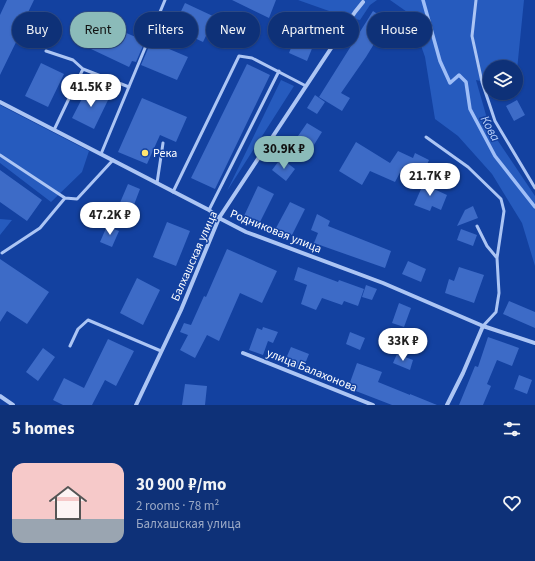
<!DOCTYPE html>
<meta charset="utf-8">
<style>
:root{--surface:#0e3178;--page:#17397d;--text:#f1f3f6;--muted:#9ba9c6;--line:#2e4c8a;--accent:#8bbbb9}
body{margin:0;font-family:"Source Sans 3",sans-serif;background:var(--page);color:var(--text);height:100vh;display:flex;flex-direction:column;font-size:15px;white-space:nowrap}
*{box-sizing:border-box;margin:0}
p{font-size:13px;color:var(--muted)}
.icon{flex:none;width:22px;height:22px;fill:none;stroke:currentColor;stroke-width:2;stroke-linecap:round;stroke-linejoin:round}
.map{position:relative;height:405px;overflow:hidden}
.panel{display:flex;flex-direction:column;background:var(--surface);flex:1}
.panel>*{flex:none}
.hud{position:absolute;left:12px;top:12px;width:511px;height:36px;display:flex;gap:8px}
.buttons{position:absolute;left:483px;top:60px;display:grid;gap:8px}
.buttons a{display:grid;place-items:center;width:40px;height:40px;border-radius:50%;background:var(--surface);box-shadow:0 1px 3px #0004,0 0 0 1px var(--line);font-size:20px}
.price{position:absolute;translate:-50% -34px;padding:0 9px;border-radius:14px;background:#fff;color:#222;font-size:13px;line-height:26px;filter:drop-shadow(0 1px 2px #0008)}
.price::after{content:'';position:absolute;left:50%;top:24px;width:12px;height:9px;margin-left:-6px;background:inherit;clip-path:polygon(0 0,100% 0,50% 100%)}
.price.selected{background:var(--accent);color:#111}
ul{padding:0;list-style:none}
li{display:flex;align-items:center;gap:12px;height:100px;padding:0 12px}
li+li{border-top:1px solid var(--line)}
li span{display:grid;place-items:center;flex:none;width:112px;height:80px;border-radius:12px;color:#555}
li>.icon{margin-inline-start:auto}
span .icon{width:48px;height:48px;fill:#fffc;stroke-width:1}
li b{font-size:17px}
h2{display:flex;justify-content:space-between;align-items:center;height:48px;padding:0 12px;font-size:17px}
.pill{padding:0 14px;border-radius:18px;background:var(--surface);box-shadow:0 1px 3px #0004,0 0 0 1px var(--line);font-size:14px;line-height:36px}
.pill.selected{background:var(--accent);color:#111}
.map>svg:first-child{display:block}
.green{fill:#265bbe}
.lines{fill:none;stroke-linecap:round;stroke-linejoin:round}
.stream{stroke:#9fbef7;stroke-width:3.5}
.building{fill:#3d6bc7}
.service{stroke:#acc5f4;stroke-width:3}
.minor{stroke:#acc5f4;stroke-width:4}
.poi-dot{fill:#ffe570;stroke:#1341a0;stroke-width:1.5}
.labels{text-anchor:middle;stroke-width:3;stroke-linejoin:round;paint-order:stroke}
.poi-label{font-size:12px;fill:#fff;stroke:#1341a0;text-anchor:start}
.street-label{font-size:12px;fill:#fff;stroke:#1341a0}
.water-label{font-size:13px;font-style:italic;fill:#b9d0fa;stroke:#1341a0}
</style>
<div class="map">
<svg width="535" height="405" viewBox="0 0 535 405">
<rect width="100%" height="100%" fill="#1341a0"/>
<path class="green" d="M298,0H377L370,5L360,20L346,17Z
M390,0H524L516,80V67H490V83L476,80L488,122L496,138L535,196V266L522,223L492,174L458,136L435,119L425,57L410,14Z
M281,80L294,86L227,191Z
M0,105L89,151L82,172L51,202L0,163Z
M0,219L12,220L0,235Z"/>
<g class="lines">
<path class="stream" d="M423,0L440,61L450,83L459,75L466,82L470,109L495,156L535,207"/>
</g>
<path class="building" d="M7,0H34L17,35L19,36L0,75V15Z
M232,0H276L269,18Z
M185,3L215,17L203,42L173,28Z
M373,11L388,21L366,57L341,93L350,98L342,111L319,97Z
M103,23L145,41L136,62L132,61L129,67L91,49Z
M295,38L313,46L307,61L289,53Z
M155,43L188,57L177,80L141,65L150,44L154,46Z
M41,63L64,74L48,107L25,96Z
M247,64L270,75L215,189L191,178Z
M88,87L109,98L94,129L72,118Z
M315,95L325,102L317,114L307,108Z
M142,98L187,117L176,142L160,135L147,164L118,152Z
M517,100L525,115L514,121L506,106Z
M307,123L322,132L307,156L296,148L302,139L298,136Z
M356,142L390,163L398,151L413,158L415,153L429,160L422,176L403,167L395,182L370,171L362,185L339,171Z
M281,158L295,169L286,181L272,170Z
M0,170L42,200L27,221L0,202Z
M425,180L436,185L434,189L447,195L441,210L432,206L430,211L414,205Z
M128,184L140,189L132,210L119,205Z
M258,186L274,194L259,224L244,216Z
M290,202L305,209L292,235L276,228Z
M473,206L478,218L457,226L465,210Z
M317,214L330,221L328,226L391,251L385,268L314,243L318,233L311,230Z
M167,222L190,231L176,266L153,257Z
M107,226L119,231L112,247L100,242Z
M461,229L477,235L473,246L457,240Z
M227,249L277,271L262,303L240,293L219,341L207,335L195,358L180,350L188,335L180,332L184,323L191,325L204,296L206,297Z
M0,259L49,292L27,324L7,311L0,322Z
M408,261L426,269L421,282L402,274Z
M298,267L338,282L339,280L364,289L358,306L344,301L342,305L322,298L316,310L301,304L307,285L294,280Z
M459,267L484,275L474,303L445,293L449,279L454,281Z
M137,278L160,290L143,325L120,313Z
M366,285L377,289L372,300L362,297Z
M509,301L535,312V328L503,314Z
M399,303L411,308L404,327L392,323Z
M263,327L278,332L273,343L268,341L263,355L249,350L257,328L262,330Z
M350,332L365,338L360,350L346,344Z
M488,337L519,348L512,366L497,360L487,384L491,386L483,405H459L475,366L478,367Z
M108,339L134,351L116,386L105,380L92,405H63L53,400L64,378L84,388Z
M291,347L309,354L302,371L284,363Z
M43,348L55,357L38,381L26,372Z
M397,354L413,360L410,370L393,363Z
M357,363L382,372L378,382L410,395V394L437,405H392L348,388Z
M519,375L532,380L527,394L514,389Z
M185,384L207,386L205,405H182Z"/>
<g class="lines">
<path class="service" d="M476,0L472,36L482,82L495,121L535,188
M46,51L73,60L83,69L54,130
M83,69L129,87
M426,137L468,167L501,199L504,211L497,258L499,293L496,312L483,326
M101,154L165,0
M0,155L65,198
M157,183L163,143
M173,192L239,56L252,58L306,86
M209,210L279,71
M477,226L487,246L497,258
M2,253L40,228L65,198L77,199L113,160
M70,346L78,329L88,320L161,351"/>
<path class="minor" d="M0,102L209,210L219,218L246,232L383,283L483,326L535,343
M243,353L373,405
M0,396L13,405
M136,405L181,310L219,218L355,12L363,2
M447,405L463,373L483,326"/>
</g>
<circle class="poi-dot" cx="145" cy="153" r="4"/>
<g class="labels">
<g class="poi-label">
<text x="153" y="157">Река</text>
</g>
<g class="street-label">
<text transform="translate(276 231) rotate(22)" y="4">Родниковая улица</text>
<text transform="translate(194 256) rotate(-66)" y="4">Балхашская улица</text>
<text transform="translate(312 370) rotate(22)" y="4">улица Балахонова</text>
</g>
<g class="water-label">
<text transform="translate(491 128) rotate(62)" y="5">Кова</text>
</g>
</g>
</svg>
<div class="buttons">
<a><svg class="icon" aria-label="layers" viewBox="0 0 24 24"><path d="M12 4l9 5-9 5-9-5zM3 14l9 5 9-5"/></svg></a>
</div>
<b class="price" style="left:91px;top:108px">41.5K ₽</b>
<b class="price selected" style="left:284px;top:170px">30.9K ₽</b>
<b class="price" style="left:430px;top:197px">21.7K ₽</b>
<b class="price" style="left:110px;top:236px">47.2K ₽</b>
<b class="price" style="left:403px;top:362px">33K ₽</b>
<div class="hud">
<a class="pill">Buy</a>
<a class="pill selected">Rent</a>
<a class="pill">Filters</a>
<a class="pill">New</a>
<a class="pill">Apartment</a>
<a class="pill">House</a>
</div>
</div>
<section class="panel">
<h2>5 homes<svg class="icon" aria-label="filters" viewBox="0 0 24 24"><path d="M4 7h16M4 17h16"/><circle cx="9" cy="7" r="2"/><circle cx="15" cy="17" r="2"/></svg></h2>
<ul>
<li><span style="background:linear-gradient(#f6c9c9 70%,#9aa5b1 0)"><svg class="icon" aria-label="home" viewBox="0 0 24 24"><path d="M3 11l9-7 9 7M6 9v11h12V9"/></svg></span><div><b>30 900 ₽/mo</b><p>2 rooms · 78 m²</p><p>Балхашская улица</p></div><svg class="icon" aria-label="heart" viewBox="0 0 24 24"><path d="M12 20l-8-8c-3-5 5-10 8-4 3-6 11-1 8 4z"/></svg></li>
</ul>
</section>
